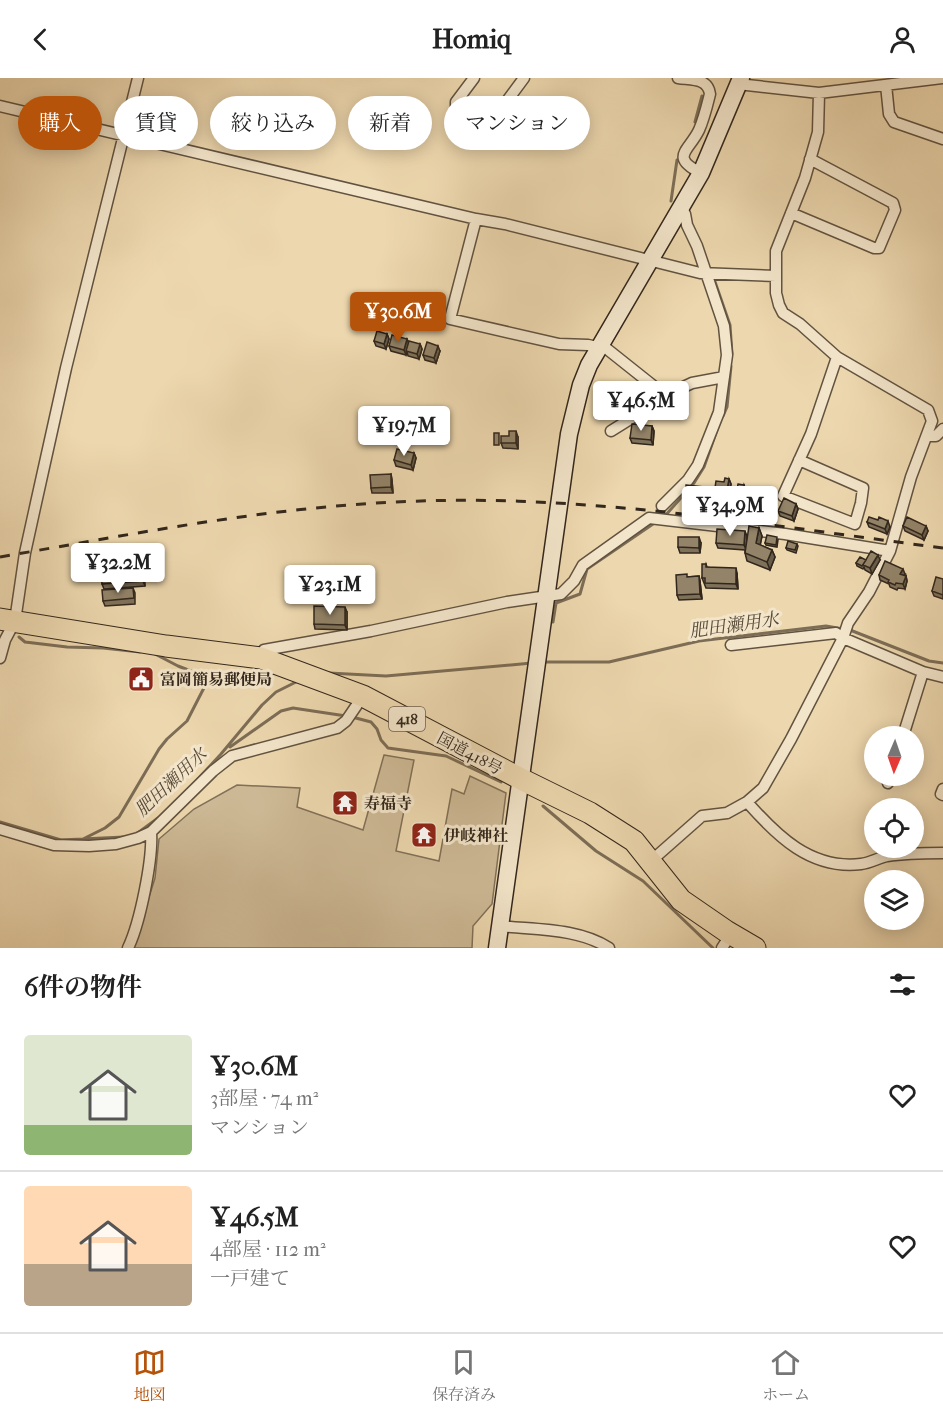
<!DOCTYPE html>
<html lang="ja">
<meta charset="utf-8">
<style>
:root{--surface:#fff;--page:#f2f2f2;--text:#222;--muted:#767676;--line:#e0e0e0;--accent:#b45309}
body{margin:0;font-family:"IM FELL French Canon","Noto Serif JP",serif;background:var(--page);color:var(--text);height:100vh;display:flex;flex-direction:column;font-size:22px;white-space:nowrap}
*{box-sizing:border-box;margin:0}
p{font-size:20px;color:var(--muted)}
.icon{flex:none;width:33px;height:33px;fill:none;stroke:currentColor;stroke-width:2;stroke-linecap:round;stroke-linejoin:round}
.map{position:relative;height:870px;overflow:hidden}
.side{display:flex;flex-direction:column;background:var(--surface);flex:1}
.side>*{flex:none}
.banner{position:absolute;left:18px;top:18px;width:600px;height:54px;display:flex;gap:12px}
.needle{width:39px;rotate:182deg}
.buttons{position:absolute;left:864px;top:648px;display:grid;gap:12px}
.buttons a{display:grid;place-items:center;width:60px;height:60px;border-radius:50%;background:var(--surface);box-shadow:0 3px 15px #0003;font-size:30px}
.price{position:absolute;translate:-50% -51px;padding:0 14px;border-radius:6px;background:#fff;color:#222;font-size:20px;line-height:39px;filter:drop-shadow(0 2px 3px #0008)}
.price::after{content:'';position:absolute;left:50%;top:36px;width:18px;height:14px;margin-left:-9px;background:inherit;clip-path:polygon(0 0,100% 0,50% 100%)}
.price.on{background:var(--accent);color:#fff}
ul{padding:0;list-style:none}
li{display:flex;align-items:center;gap:18px;height:150px;padding:0 24px}
li+li{border-top:2px solid var(--line)}
li span{display:grid;place-items:center;flex:none;width:168px;height:120px;border-radius:6px;color:#555}
li>.icon{margin-inline-start:auto}
span .icon{width:72px;height:72px;fill:#fffc;stroke-width:1}
li b{font-size:26px}
h2{display:flex;justify-content:space-between;align-items:center;height:72px;padding:0 24px;font-size:26px}
.chip{padding:0 21px;border-radius:27px;background:var(--surface);box-shadow:0 3px 15px #0003;font-size:21px;line-height:54px}
.chip.on{background:var(--accent);color:#fff}
header{display:flex;justify-content:space-between;align-items:center;height:78px;padding:0 24px;background:var(--surface);font-size:27px;font-weight:700}
.dock{display:flex;justify-content:space-around;align-items:center;height:84px;border-top:2px solid var(--line);background:var(--surface);font-size:16px;color:var(--muted)}
.dock a{display:grid;justify-items:center;gap:3px}
.dock .on{color:var(--accent)}
.map>svg:first-child{display:block}
.green{fill:#cdb995;stroke:#807058;stroke-width:1.5}
.lines{fill:none;stroke-linecap:round;stroke-linejoin:round}
.stream{stroke:#7c6d56;stroke-width:3}
.street-casing{stroke:#615340;stroke-width:13}
.secondary-casing{stroke:#32271c;stroke-width:19}
.highway-casing{stroke:#32271c;stroke-width:23}
.street{stroke:#f3e5ca;stroke-width:10}
.secondary{stroke:#f3e5ca;stroke-width:16}
.highway{stroke:#edd7ae;stroke-width:21}
.rail{stroke:#32271c;stroke-width:3;stroke-dasharray:10 10;stroke-linecap:butt}
.wall{fill:#7e7159;stroke:#32271c;stroke-width:1.5}
.shaded-wall{fill:#675c49;stroke:#32271c;stroke-width:1.5}
.building{fill:#938368;stroke:#32271c;stroke-width:1.5}
.labels{text-anchor:middle;stroke-width:6;stroke-linejoin:round;paint-order:stroke}
.shield{fill:#f3e5ca;stroke:#6c6050;stroke-width:1.5}
.shield-label{font-size:15px;font-weight:bold;fill:#32271c}
.poi-label{font-size:16px;font-weight:bold;fill:#32271c;stroke:#f3e5ca;text-anchor:start}
.street-label{font-size:16px;fill:#32271c;stroke:#f3e5ca}
.water-label{font-size:18px;font-style:italic;fill:#574a39;stroke:#f3e5ca}
</style>
<header><svg class="icon" aria-label="back" viewBox="0 0 24 24"><path d="M15 5l-7 7 7 7"/></svg>Homiq<svg class="icon" aria-label="person" viewBox="0 0 24 24"><circle cx="12" cy="8" r="4"/><path d="M4 21q1-7 8-7t8 7"/></svg></header>
<div class="map">
<svg width="943" height="870" viewBox="0 0 943 870">
<rect width="100%" height="100%" fill="#edd7ae"/>
<filter id="stains"><feTurbulence type="fractalNoise" baseFrequency=".00333" numOctaves="4"/><feColorMatrix values="0 0 0 0 .2 0 0 0 0 .09 0 0 0 0 .02 0 0 0 .5 -.17"/></filter>
<radialGradient id="worn" r=".72"><stop offset=".6" stop-color="#630" stop-opacity="0"/><stop offset="1" stop-color="#630" stop-opacity=".3"/></radialGradient>
<path class="green" d="M384,677L414,682L396,773L439,783L452,711L464,716L470,698L506,715L492,826L473,848L472,870H133L155,800L159,761L194,731L237,707L300,710L297,729L363,752Z"/>
<g class="lines">
<path class="stream" d="M695,44L702,18
M671,123L677,82
M713,198L730,247L732,276
M723,338L727,329L731,288
M664,439L694,405L704,389L718,349
M548,543L553,544L556,525L580,516L587,491L656,444
M850,552L929,583L943,585
M19,559L25,564L67,569L103,570L140,574
M541,584H609L699,563L826,548L843,551
M329,595L386,598L532,585
M352,639L371,644L377,651L381,662L388,670L446,678L501,704
M230,669L281,633L293,630L346,638
M197,702L221,676L262,627L276,614L298,603
M543,728L596,773L643,803L713,870
M0,744L61,762L124,759
M139,754L158,740
M83,761L105,750L119,739L159,671L167,661L187,643L209,600L178,588L155,576"/>
<defs>
<path id="street" d="M474,0L456,24V42L487,50L524,0
M678,0C692,2 708,0 710,16C707,28 704,41 699,52C689,73 669,79 701,95
M738,6L819,15L942,0
M886,7L889,36L894,44L943,61
M0,28L476,141L505,146L700,195L776,198
M791,135L874,170H879L895,132L893,125L810,81
M476,141L450,241L559,266L588,267L607,271L656,310L675,313L692,305L724,299
M611,353L675,313
M927,358H936L943,351
M799,382L863,410L861,425L855,446L783,418L811,356L837,279
M662,428L688,402L698,387L719,334L727,277L724,248L697,168L687,147L685,136L680,129
M731,567L836,555L843,560L923,594L943,599
M0,580L5,562L15,543L25,475L36,425L66,290L138,0
M261,580L264,572L371,553L507,524L561,516L574,503L583,487L649,440L785,456L890,473
M903,658L923,594
M888,705L890,698
M943,711L941,716L943,717
M747,724C777,758 811,792 861,786C870,785 878,780 887,778C906,775 924,775 943,775
M0,751L54,767L89,768L116,766L138,760L151,754L213,693L232,678L337,650L346,643L363,618
M651,783L702,738L727,735L747,724L763,710L791,661L843,560L848,545L869,514L890,473L911,399L932,343L928,332L837,279L800,246L783,235L779,227L776,215V173L805,100L818,54L819,15
M500,848C536,852 578,850 609,870
M128,870C140,845 153,781 151,754
M722,870L731,856"/>
<path id="secondary" d="M497,870L569,356L581,307L589,287L701,95L741,0"/>
<path id="highway" d="M0,541L166,568L261,580L363,618L521,701L590,735L634,763L681,822L726,853L755,870"/>
</defs>
<use href="#street" class="street-casing"/>
<use href="#secondary" class="secondary-casing"/>
<use href="#highway" class="highway-casing"/>
<use href="#street" class="street"/>
<use href="#secondary" class="secondary"/>
<use href="#highway" class="highway"/>
<path class="rail" d="M0,479C139,455 279,427 421,423C596,417 770,448 943,470"/>
</g>
<path class="wall" d="M387,256L389,261L386,271L376,268L374,263Z
M407,261L409,265L420,266L422,271L419,281L408,278L407,274L406,277L391,273L389,268Z
M440,273L436,285L425,282L423,277Z
M652,348L654,353L653,367L632,365L630,360Z
M518,359V371L503,370L501,365Z
M414,375L416,380L413,392L396,388L394,382Z
M391,396L392,402L393,415H372L371,410Z
M729,401L731,406L730,411L737,412L744,407L746,412L745,419L763,424L762,435L745,433L743,429V431L729,429L728,427L727,430L715,428L714,424L713,430L686,427L685,421L715,414L724,404Z
M796,426L798,431L794,443L780,438L778,433Z
M867,444L890,449L887,456L869,449Z
M903,448H926L928,453L924,462L905,453Z
M759,450L762,458L760,467L772,472L775,479L770,492L747,483L745,475V472L718,470L716,465L747,458V464Z
M778,462L777,469L766,467L765,465Z
M701,465L700,475H680L678,469Z
M797,466L798,468L796,475L787,472L786,470Z
M866,482H880L872,496L865,492L864,489L863,491L857,488L856,485Z
M706,486L707,489L737,495L738,511L706,510L702,500Z
M905,496L904,498H906L907,503L905,511L898,510L897,512L890,509L889,506L880,502L879,497Z
M144,497L145,508L104,511L102,506Z
M699,498L700,503L702,521L679,522L677,517L687,499Z
M943,501V521L934,518L932,513Z
M133,510L135,515V526L105,528L103,523Z
M347,534V552L315,551L314,546Z"/>
<path class="shaded-wall" d="M387,256L389,261L386,271L384,266Z
M407,261L409,266L406,277L404,272Z
M420,266L422,271L419,281L417,276Z
M438,268L440,273L436,285L434,280Z
M647,319L649,325L639,331L637,326Z
M652,348L654,353L653,367L651,362Z
M516,353L518,359V371L516,365Z
M414,375L416,380L413,392L411,387Z
M391,396L392,402L393,415L391,409Z
M729,401L731,406L728,424H727V430L725,424Z
M744,407L746,412L743,431L741,426Z
M713,410L715,416L713,423V430L712,424Z
M761,418L763,424L762,435L760,430Z
M796,426L798,431L794,443L792,438Z
M888,443L890,449L887,456L885,451Z
M926,448L928,453L924,462L922,457Z
M759,450L762,458L759,473L756,465Z
M745,453L747,458L746,472L744,467Z
M699,459L701,465L700,475L699,470Z
M772,472L775,479L770,492L767,484Z
M878,477L880,482L872,496L870,490Z
M736,490L737,495L738,511L736,506Z
M143,491L144,497L145,508L143,503Z
M903,491L905,496L902,502L900,496Z
M699,498L700,503L702,521L700,516Z
M906,498L907,503L905,511L903,506Z
M345,529L347,534V552L345,547Z"/>
<path class="building" d="M377,253L387,256L384,266L374,263Z
M392,257L407,261L404,272L389,268Z
M409,263L420,266L417,276L406,273Z
M427,264L438,268L434,280L423,277Z
M642,312L647,319L637,326L632,319Z
M632,346L652,348L651,362L630,360Z
M509,353H516V365H501V358H509Z
M494,355H499V367H494Z
M397,371L414,375L411,387L394,382Z
M391,396V409L371,410L370,397Z
M725,400L729,401L725,424L713,423L716,403L724,404Z
M738,406L744,407L741,426L727,424L728,411L737,412Z
M686,407L713,410L712,424L685,421Z
M750,417L761,418L760,430L743,427L744,419L750,420Z
M784,420L796,426L792,438L778,433Z
M869,439L878,442L879,439L888,443L885,451L867,444Z
M907,439L926,448L922,457L903,448Z
M749,448L759,450L756,465L772,472L767,484L745,475Z
M717,451L745,453L744,467L716,465Z
M767,457L777,459L776,467L765,465Z
M678,459H699V470L678,469Z
M788,463L797,466L795,472L786,470Z
M871,473L878,477L870,490L863,487Z
M860,479L866,482L862,488L856,485Z
M885,483L903,491L900,496L906,498L903,506L896,505L895,507L888,504L889,502L879,497Z
M702,486H706V489L736,490V506L705,505V500H702Z
M143,491V503L102,506L101,494Z
M687,496V499L699,498L700,516L677,517L676,497Z
M936,499L943,501V517L932,513Z
M133,510L134,520L103,523L102,512Z
M314,528L345,529V547L314,546Z"/>
<defs>
<symbol id="civic-square" viewBox="-11 -11 22 22"><rect x="-9" y="-9" width="18" height="18" rx="4" fill="#8f2418" stroke="#f3e5ca"/><path d="M-.6-6.5H3V-4.5H.6V-3L4-1V1h2V6H-6V1h2V-1L-.6-3ZM-1.2 2.5V6h2.4V2.5Z" fill="#fff"/></symbol>
<symbol id="temple-square" viewBox="-11 -11 22 22"><rect x="-9" y="-9" width="18" height="18" rx="4" fill="#8f2418" stroke="#f3e5ca"/><path d="M0-6L5-2H3V0L6.5 2.5H4V6H1.5V3h-3V6H-4V2.5H-6.5L-3 0V-2H-5Z" fill="#fff"/></symbol>
</defs>
<g fill-rule="evenodd">
<use href="#civic-square" x="126" y="586" width="30" height="30"/>
<use href="#temple-square" x="330" y="710" width="30" height="30"/>
<use href="#temple-square" x="409" y="742" width="30" height="30"/>
</g>
<g class="labels">
<rect class="shield" x="389" y="629" width="36" height="24" rx="4.5"/>
<g class="shield-label">
<text x="407" y="646">418</text>
</g>
<g class="poi-label">
<text x="160" y="607">富岡簡易郵便局</text>
<text x="364" y="731">寿福寺</text>
<text x="444" y="763">伊岐神社</text>
</g>
<g class="street-label">
<text transform="translate(470 675) rotate(28)" y="6">国道418号</text>
</g>
<g class="water-label">
<text transform="translate(734 547) rotate(-8)" y="6">肥田瀬用水</text>
<text transform="translate(171 704) rotate(-43)" y="6">肥田瀬用水</text>
</g>
</g>
<rect width="100%" height="100%" filter="url(#stains)"/>
<rect width="100%" height="100%" fill="url(#worn)"/>
</svg>
<div class="buttons">
<a><svg class="needle" viewBox="-14 -14 28 28"><path d="M0-13l5 13h-10z" fill="#e53935"/><path d="M0 13l5-13h-10z" fill="#767676"/></svg></a>
<a><svg class="icon" aria-label="locate" viewBox="0 0 24 24"><circle cx="12" cy="12" r="6"/><path d="M12 2v4M12 18v4M2 12h4M18 12h4"/></svg></a>
<a><svg class="icon" aria-label="layers" viewBox="0 0 24 24"><path d="M12 4l9 5-9 5-9-5zM3 14l9 5 9-5"/></svg></a>
</div>
<b class="price on" style="left:398px;top:265px">¥30.6M</b>
<b class="price" style="left:641px;top:354px">¥46.5M</b>
<b class="price" style="left:404px;top:379px">¥19.7M</b>
<b class="price" style="left:730px;top:459px">¥34.9M</b>
<b class="price" style="left:118px;top:516px">¥32.2M</b>
<b class="price" style="left:330px;top:538px">¥23.1M</b>
<div class="banner">
<a class="chip on">購入</a>
<a class="chip">賃貸</a>
<a class="chip">絞り込み</a>
<a class="chip">新着</a>
<a class="chip">マンション</a>
</div>
</div>
<section class="side">
<h2>6件の物件<svg class="icon" aria-label="filters" viewBox="0 0 24 24"><path d="M4 7h16M4 17h16"/><circle cx="9" cy="7" r="2"/><circle cx="15" cy="17" r="2"/></svg></h2>
<ul>
<li><span style="background:linear-gradient(#dfe7d0 75%,#8fb573 0)"><svg class="icon" aria-label="home" viewBox="0 0 24 24"><path d="M3 11l9-7 9 7M6 9v11h12V9"/></svg></span><div><b>¥30.6M</b><p>3部屋 · 74 m²</p><p>マンション</p></div><svg class="icon" aria-label="heart" viewBox="0 0 24 24"><path d="M12 20l-8-8c-3-5 5-10 8-4 3-6 11-1 8 4z"/></svg></li>
<li><span style="background:linear-gradient(#ffd9b3 65%,#b9a48a 0)"><svg class="icon" aria-label="home" viewBox="0 0 24 24"><path d="M3 11l9-7 9 7M6 9v11h12V9"/></svg></span><div><b>¥46.5M</b><p>4部屋 · 112 m²</p><p>一戸建て</p></div><svg class="icon" aria-label="heart" viewBox="0 0 24 24"><path d="M12 20l-8-8c-3-5 5-10 8-4 3-6 11-1 8 4z"/></svg></li>
</ul>
</section>
<nav class="dock">
<a class="on"><svg class="icon" aria-label="map" viewBox="0 0 24 24"><path d="M3 6l6-2 6 2 6-2v14l-6 2-6-2-6 2zM9 4v14M15 6v14"/></svg>地図</a>
<a><svg class="icon" aria-label="saved" viewBox="0 0 24 24"><path d="M7 4h10v16l-5-4-5 4z"/></svg>保存済み</a>
<a><svg class="icon" aria-label="home" viewBox="0 0 24 24"><path d="M3 11l9-7 9 7M6 9v11h12V9"/></svg>ホーム</a>
</nav>
